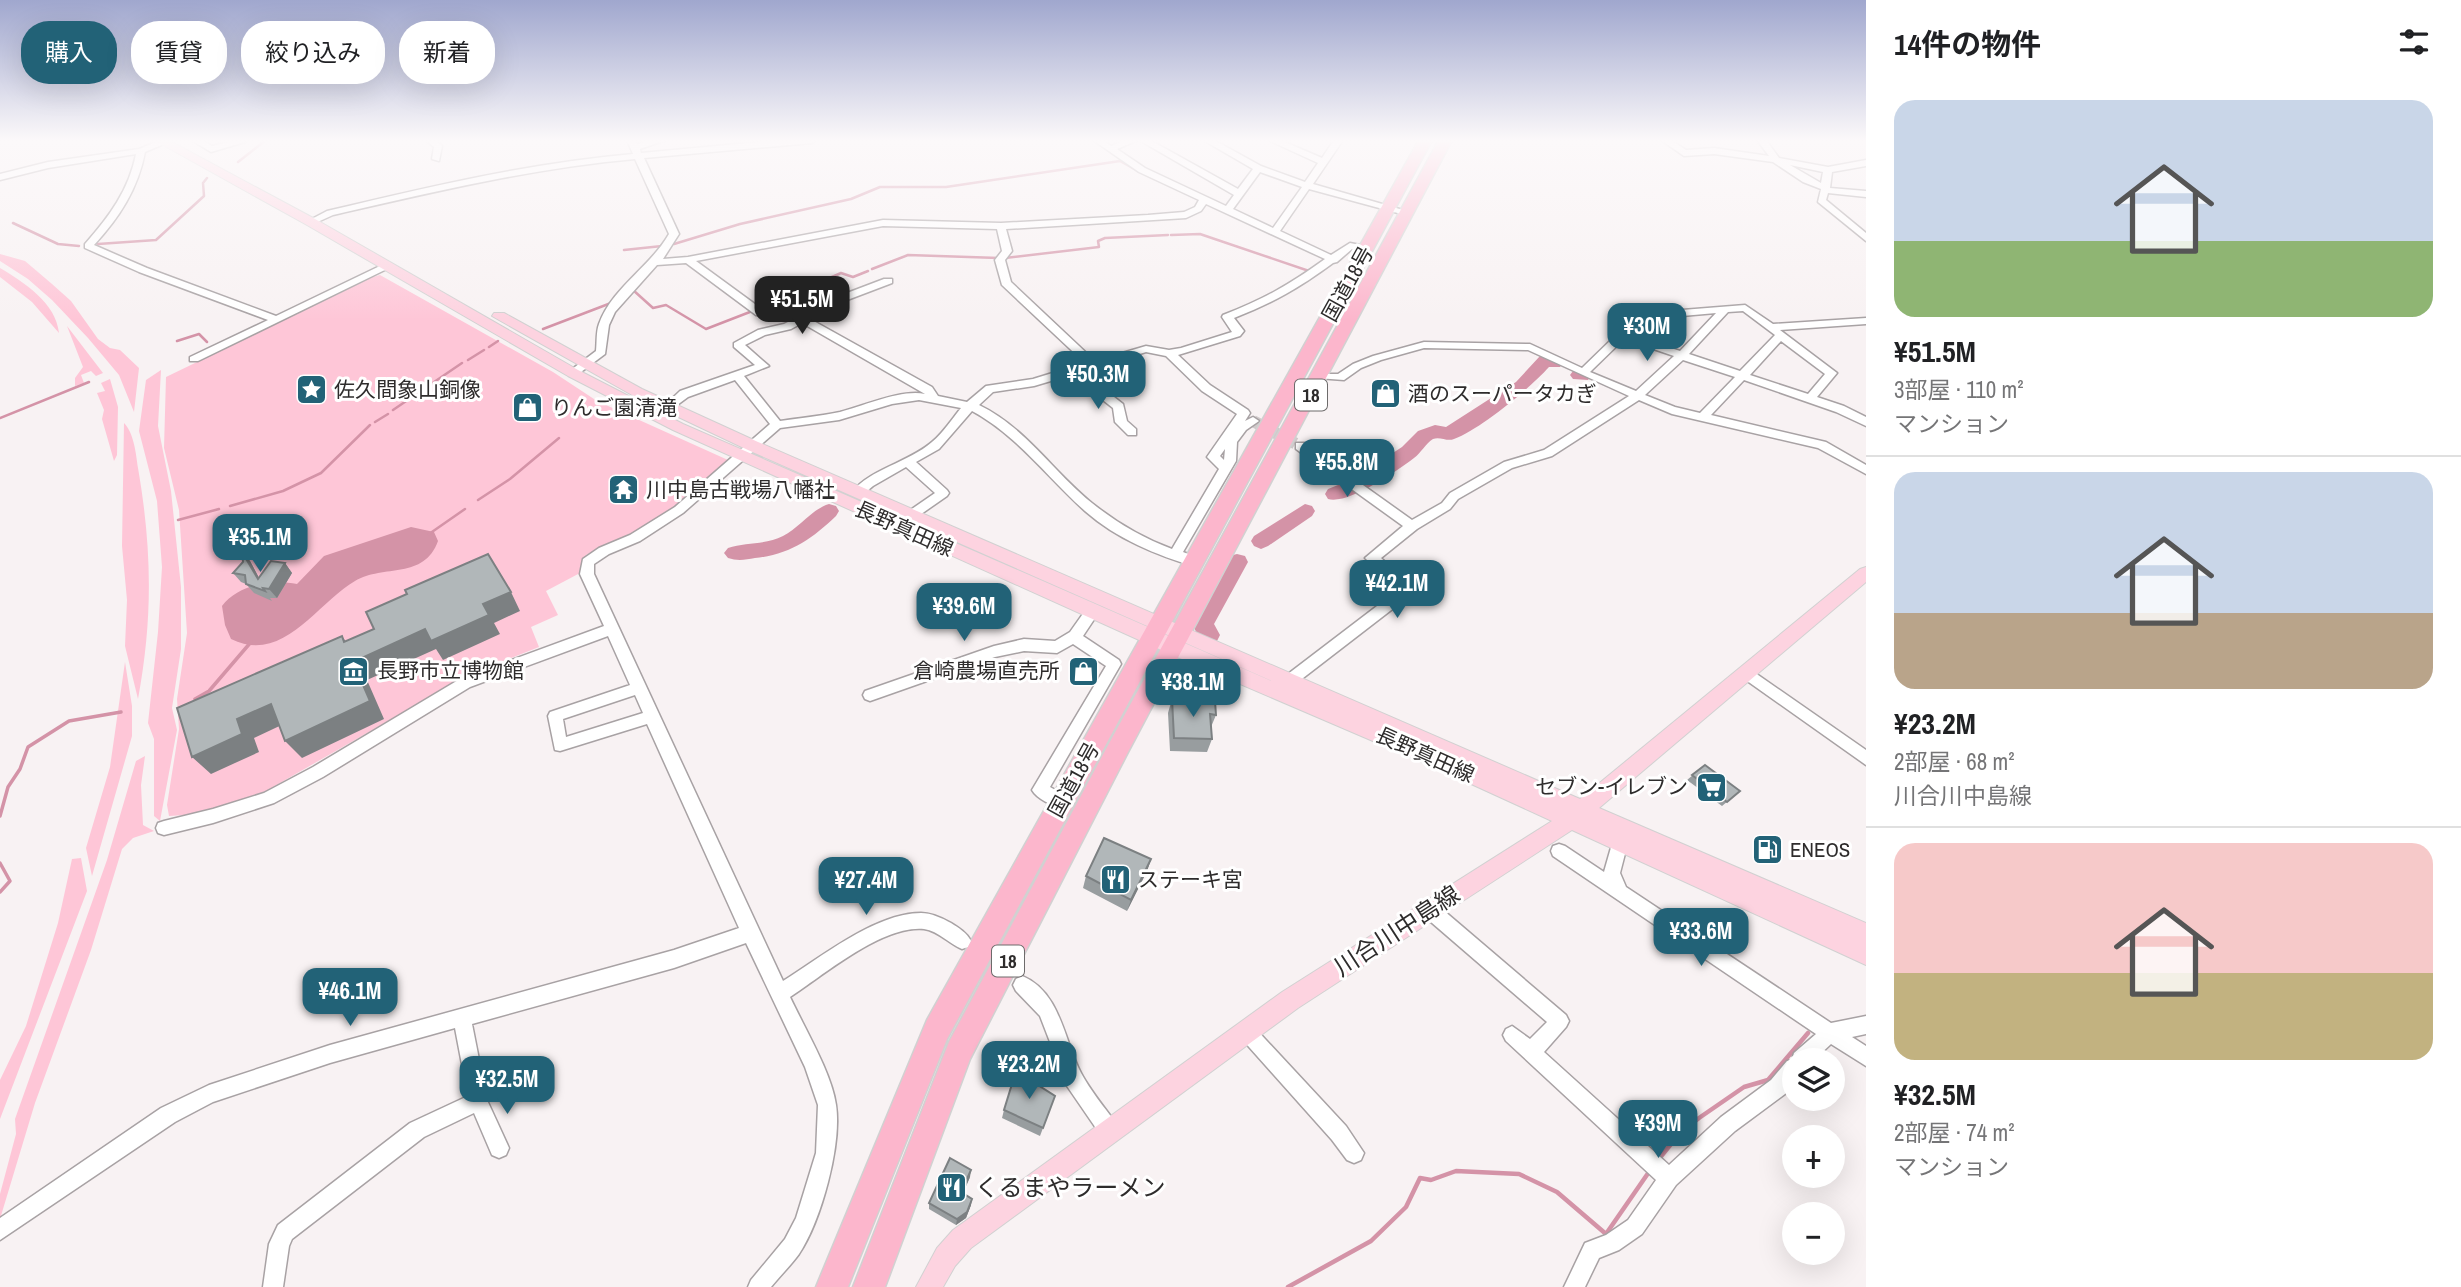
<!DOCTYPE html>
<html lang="ja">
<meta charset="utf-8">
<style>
:root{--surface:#fff;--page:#f6f6f6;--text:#202124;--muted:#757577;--line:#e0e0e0;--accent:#226277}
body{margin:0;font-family:"Archivo Narrow","Noto Sans JP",sans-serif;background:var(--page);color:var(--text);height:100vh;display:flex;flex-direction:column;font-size:26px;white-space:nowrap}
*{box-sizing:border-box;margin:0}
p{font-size:23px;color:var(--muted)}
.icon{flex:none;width:38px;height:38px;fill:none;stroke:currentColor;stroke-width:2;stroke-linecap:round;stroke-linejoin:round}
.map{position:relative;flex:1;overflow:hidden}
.side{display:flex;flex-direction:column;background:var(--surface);width:595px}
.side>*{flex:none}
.top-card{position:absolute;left:21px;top:21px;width:665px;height:63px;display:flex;gap:14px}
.controls{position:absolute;left:1782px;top:1048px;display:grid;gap:14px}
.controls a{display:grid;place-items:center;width:63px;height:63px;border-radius:50%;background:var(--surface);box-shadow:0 7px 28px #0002;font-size:35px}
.price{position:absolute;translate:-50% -60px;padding:0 16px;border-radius:14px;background:var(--accent);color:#fff;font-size:23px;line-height:46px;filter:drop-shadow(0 2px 4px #0008)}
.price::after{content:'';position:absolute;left:50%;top:42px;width:21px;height:16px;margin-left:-10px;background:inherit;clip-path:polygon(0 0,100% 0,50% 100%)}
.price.on{background:#222;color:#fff}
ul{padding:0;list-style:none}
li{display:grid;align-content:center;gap:14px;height:371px;padding:0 28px}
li+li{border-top:2px solid var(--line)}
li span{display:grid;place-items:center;height:217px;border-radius:21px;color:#555}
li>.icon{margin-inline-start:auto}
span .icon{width:126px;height:126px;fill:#fffc;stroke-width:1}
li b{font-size:30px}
h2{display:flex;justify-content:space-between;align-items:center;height:84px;padding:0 28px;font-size:30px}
.chip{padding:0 24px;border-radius:28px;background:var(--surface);box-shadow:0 7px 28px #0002;font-size:24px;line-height:63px}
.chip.on{background:var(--accent);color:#fff}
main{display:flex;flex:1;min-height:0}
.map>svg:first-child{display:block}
.green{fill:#fec6d7}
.water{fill:#d493a7}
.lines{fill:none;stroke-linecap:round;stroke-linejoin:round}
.stream-far2{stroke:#d493a7;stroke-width:2.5}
.stream-far1{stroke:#d493a7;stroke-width:3.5}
.stream{stroke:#d493a7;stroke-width:4.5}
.river{fill:#d493a7;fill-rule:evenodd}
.minor-tunnel{stroke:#d0cacb;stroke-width:12;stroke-dasharray:12 6;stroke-linecap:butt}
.minor-casing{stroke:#a8a2a4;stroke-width:3}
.major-casing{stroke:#d1d1d1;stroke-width:2}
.highway-casing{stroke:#d1d1d1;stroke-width:3}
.minor{fill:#fff;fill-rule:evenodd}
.major{fill:#fdd3e0;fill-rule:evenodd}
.highway{fill:#fcb6cc;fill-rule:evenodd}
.wall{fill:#989d9f}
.shaded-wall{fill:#7c8082}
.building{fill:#b1b7b9;stroke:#7c8082;stroke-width:2}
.labels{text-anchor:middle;stroke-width:6;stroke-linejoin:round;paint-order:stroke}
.shield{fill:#fff;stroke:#6d6b6b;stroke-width:2}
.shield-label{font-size:19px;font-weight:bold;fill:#2e2c2c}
.street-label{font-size:21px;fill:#2e2c2c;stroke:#fff}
.poi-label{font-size:21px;fill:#2e2c2c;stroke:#fff;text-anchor:start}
.near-street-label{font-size:24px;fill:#2e2c2c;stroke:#fff}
.near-poi-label{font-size:24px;fill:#2e2c2c;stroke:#fff;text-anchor:start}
</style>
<main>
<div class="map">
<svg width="1866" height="1287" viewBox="0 0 1866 1287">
<rect width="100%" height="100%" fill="#f8f2f3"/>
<path class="green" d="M0,254L25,261L52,284L71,301L98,339L110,348L120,350L139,368L134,412L119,375L88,338L52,300L28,279L0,261Z
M0,268C25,283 56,303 59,333L32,302L0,277Z
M380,275L553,372L597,401L728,460L669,513L642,529L586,555L580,573L546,591L558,615L531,627L539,647L470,674L266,791L201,814L169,816L167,805L179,729L177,699L187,633L179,510L164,448L166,377L373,277Z
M67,326L103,373L96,376L91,371L81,375L84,383L75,386V378L83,367Z
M161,370L158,426L171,491L181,587V649L172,708L177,730L160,821L154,816V739L148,723L158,632L162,567L157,501L139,431L146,380Z
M110,379L118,407L117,455L114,461L102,419L104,410L97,393L105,391L101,383Z
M124,423C134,433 136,454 138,468C152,549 153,618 138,699L125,646L127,600L122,546Z
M125,662L132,706V736L92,876L86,848L110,767Z
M145,756L141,785L143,825L154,831L133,838L122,849L91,950L35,1103L0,1219V1194L16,1134L15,1119L107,860L136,761Z
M81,858L87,891L0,1119V1080L26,1026L58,923L72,859Z"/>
<path class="water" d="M411,527L434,532L438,541C424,580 384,564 355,581C317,603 283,665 231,639L225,625L222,606C239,584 272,579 297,584L324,556Z"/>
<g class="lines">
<path class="stream-far2" d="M238,162L266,140
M13,223L58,244L79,246
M1171,235L1200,234L1312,272
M98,244L156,240L204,196L203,183L207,178
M674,244L740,224L851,199L880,187H946L1120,161L1138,171
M624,250L662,246
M1005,258L1099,247L1098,241L1105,238L1168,235
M872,269L908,255L999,258
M633,290L653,308L666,305L706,329L755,310
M759,309L841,273L853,277L868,271
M543,329L611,303
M177,341L199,334L207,342
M489,347L498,341
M468,360L484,350
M393,410L462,363
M0,418L89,382
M375,422L388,414
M478,500L510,479L559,438
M230,506L283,491L321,473L370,425
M178,520L219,509
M429,534L465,509"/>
<path class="stream-far1" d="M195,699L209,691L251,642
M0,816L8,787L20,769L28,747L69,721L121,712
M0,863L10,881L0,892"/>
<path class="stream" d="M1658,1160L1680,1133L1699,1118L1744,1087L1768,1080L1808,1033
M1288,1287L1371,1241L1406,1207L1420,1178L1431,1180L1456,1171L1519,1174L1557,1192L1606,1234L1651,1169"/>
<path class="river" d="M1546,355L1560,359L1563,363L1560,367H1549C1529,389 1481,429 1454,439C1447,442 1440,436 1433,439C1426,443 1421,453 1414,458C1397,471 1348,505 1328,499L1325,494L1328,489L1353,479L1402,447L1418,431L1435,425L1446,427L1516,382L1540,356Z
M1579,369L1588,372L1591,376L1588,380L1573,379L1570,375L1573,371Z
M829,504L836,506L839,511L836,516C812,539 789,555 755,558C745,560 737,561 728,558L724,553L728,548C746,542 766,545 783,536C799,528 812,509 829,504Z
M1305,504L1312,506L1315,511L1312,516L1268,546L1261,549L1254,546L1251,541L1254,536Z
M1237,554L1245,556L1248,562L1214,624L1220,635L1217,641L1209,644L1201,641L1192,624L1229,556Z"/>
<path class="minor-tunnel" d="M1253,421L1300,446"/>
<defs>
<path id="minor" d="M161,140H173L145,152C138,189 119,218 94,245L147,268L276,316L384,264L393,266L198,361H190V357L268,320L139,272L85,248V244C109,217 129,190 136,154L48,168L0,180V174L48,162L139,149Z
M191,140H202L212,146L237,140L245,142L211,152Z
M426,140H436L442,146L439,161L432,159L434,147Z
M627,140H635L637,144L652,140H666L640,149L641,153L781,140H816L812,143L644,158L679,234L663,259L688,257L883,220L1001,223L1148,215L1184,212L1195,207L1199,200L1139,172L1093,140H1103L1111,146L1125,140H1138L1117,149L1145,168L1226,206L1234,195L1139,140H1150L1238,189L1253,169L1203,140H1214L1261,166L1305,182L1318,163L1268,140H1280L1322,158L1334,140H1343L1313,184L1410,212L1405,215L1309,189L1280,231L1331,255L1350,243L1370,247V251L1352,249L1337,262L1333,263C1299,288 1273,303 1234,318L1244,331L1240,336L1178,355L1210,385L1248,410L1250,413L1245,421L1253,417L1259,421L1246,430L1237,442L1236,461L1183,552L1201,559L1203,562L1201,565L1196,567C1156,555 1117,539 1085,511C1047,477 1018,436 972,411L939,449L916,462L947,490L949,493L947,496L914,519H906L904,516L906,513L935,493L906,467L873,486L861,496H853L851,493C871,468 908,463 932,442C943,433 952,419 961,408L919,400L892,404L839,420L780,428L683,513L640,541L609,554L594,564V574L783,981C820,958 875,913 921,913C931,913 942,918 951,923C959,928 967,933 971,941L968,947L962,949C949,944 939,931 924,929C882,925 824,975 790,997C804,1027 832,1074 836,1105C842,1145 821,1221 799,1254C791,1265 780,1276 771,1287H748L751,1280L785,1239L796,1218L816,1153L818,1105L805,1067L746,943L674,968L472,1024L487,1100L509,1148L506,1155L499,1158L492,1155L474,1113L424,1137L292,1239L289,1246L283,1287H263L269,1244L278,1225L410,1123L468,1096L455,1028L330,1063L213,1102L175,1122L0,1240V1218L161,1108L209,1085L330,1045L674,950L739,928L647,724L560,751L555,750L548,716L550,712L630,685L608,636L470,687L323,777L274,803L213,823L164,835L158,833L156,828L158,823L164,821L213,809L264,793L313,767L460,679L604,626L580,574L583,559L599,548L630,535L675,507L770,424L735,380L688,397L669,411L663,407L680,391L755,365L734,347V343L758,330L784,324L792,320L756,315L686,263L657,265L615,312L609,325L605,354L577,375H569L567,373L596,351C597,342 596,332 599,324C612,288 650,267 669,234L635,159C533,168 433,192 333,215L311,225L306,222L327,211C428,187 529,163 633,154ZM1260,172L1302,187L1273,228L1233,209ZM1206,204L1325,259C1289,285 1264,299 1223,315L1222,317L1232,332L1181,348L1169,350L1146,346L1095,361L1011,282L1005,260L1012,251L1006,229L1186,218L1201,211ZM883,226L997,229L1002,251L995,260L1002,285L1085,363L1033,379L986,386L967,402L938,396L932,387L810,319L834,305L892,283V279H884L826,301L801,315L763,310L696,261ZM802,323L925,394C901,389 864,406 840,412C820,416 800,418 780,421L744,376L769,366L745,345L765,335L791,329ZM1146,352L1166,356L1202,391L1237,414L1207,457L1219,469L1172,549C1145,539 1119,524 1097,507C1055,475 1027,428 979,405L993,392L1034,386L1071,375L1113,408L1115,422L1128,435H1136V429L1127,421L1123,404L1082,372ZM1225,449L1224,460L1220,456ZM635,695L643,713L566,737L563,719Z
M1661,140H1671L1686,150L1714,148L1769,156L1757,140H1766L1779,158L1828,167L1866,160V166L1832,172L1830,188L1866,191V197L1828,193L1826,200L1866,233V241L1818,202L1821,189L1803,182L1773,162L1714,154L1684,156ZM1790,165L1823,172L1821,183Z
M1650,305L1682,310L1745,305L1773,324L1866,318V324L1780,330L1837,373L1817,397L1844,406L1866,417V426L1836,412L1744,380L1711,415L1826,442L1866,465V474L1818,448L1672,414L1639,400L1552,456L1512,468L1458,499L1450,509L1417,529L1381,558L1412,586L1414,590L1412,594L1294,685H1284L1282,681L1284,677L1398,590L1365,558L1403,526L1296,449V443H1304L1412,520L1442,503L1450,493L1504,462L1544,450L1629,396L1528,350L1424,348L1381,360L1361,368L1344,380L1317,378V374H1338L1353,364L1373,356L1424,342L1530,344L1582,368L1646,306ZM1652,311L1682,316L1716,313L1680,351L1629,334ZM1743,311L1775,335L1740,371L1689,354L1728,312ZM1624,339L1674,356L1636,391L1590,372ZM1781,341L1825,374L1808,394L1750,375ZM1683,360L1735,377L1700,413L1675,407L1645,395Z
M1092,607L1099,612L1083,636L1119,660L1121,664L1050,787L1068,797L1070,802L1068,807L1062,809C1052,805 1037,799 1032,790L1106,666L1073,644L1057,653L1024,651L995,657L870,701L865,699L863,695L865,691L994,646L1024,639L1055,641L1070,632L1087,608Z
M1748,668L1866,750V765L1743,678L1741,674L1743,670Z
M1620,835L1626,837L1628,842L1620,873L1626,887L1831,1023L1866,1016V1034L1852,1037L1866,1046V1066L1831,1044L1814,1060H1794V1083L1785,1094L1735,1131L1676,1185L1642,1234L1619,1250L1599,1258L1585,1287H1564L1585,1243L1606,1235L1628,1220L1656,1180L1506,1041L1503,1035L1506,1029L1512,1026L1530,1039L1547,1022L1424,916L1422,910L1424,904L1430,902L1436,904L1566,1015L1569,1021L1566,1027L1544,1052L1669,1165L1721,1117L1771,1080L1787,1061L1792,1060L1794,1053L1816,1034L1553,856L1551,851L1553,846L1559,844L1565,846L1604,872L1614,837Z
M1022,976C1061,992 1064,1041 1081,1073C1090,1090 1104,1107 1116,1123L1119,1130L1116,1137L1109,1140L1102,1137L1067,1086L1040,1016L1016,991L1013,985L1016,979Z
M1247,1023L1253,1026L1346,1126L1364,1153L1361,1160L1354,1163L1347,1160L1332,1140L1241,1038L1238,1032L1241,1026Z"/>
<path id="major" d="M154,140H168L315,219L578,370L683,424L1274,682L748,450L632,395L492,316L494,313H504L642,389L758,442L1580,799L1860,569L1866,567V582L1599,808L1866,923V965L1572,830L1298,1008L971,1248L955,1266L943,1287H916L937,1248L953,1230L1282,992L1552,821L1445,772L1168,653L673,430L568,376L307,225Z"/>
<path id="highway" d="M1419,140H1432L947,1039L848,1287H816L927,1020Z
M1439,140H1452L1128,752L970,1059L885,1287H853L949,1042L1112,738Z"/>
</defs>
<use href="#minor" class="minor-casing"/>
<use href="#major" class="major-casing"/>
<use href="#highway" class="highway-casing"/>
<use href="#minor" class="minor"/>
<use href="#major" class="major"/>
<use href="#highway" class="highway"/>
</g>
<path class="wall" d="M242,552L250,561L259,578L285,563L292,573L277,598H270L272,601L254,593L246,584L241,582L233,573L243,562Z
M1172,699L1216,715L1211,727L1212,739L1207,752L1170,751L1168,713Z
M1705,765L1740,791L1722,806L1687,780Z
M1151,859L1147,871L1127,911L1083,888L1086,876Z
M1055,1096L1040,1136L1002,1118L1004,1110Z
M970,1177L963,1193L971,1205L966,1218L956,1225L929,1209V1203Z"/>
<path class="shaded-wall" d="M242,552L250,561L265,589L258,579Z
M285,563L292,573L277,598L269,589Z
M511,592L520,611L494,623L500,634L443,660L436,649L367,680L384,719L302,758L285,741L344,642L342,636L355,655L425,629Z
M271,704L288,722L254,738L259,752L211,774L192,757L237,719Z
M1151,859L1147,871L1127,911L1131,900Z
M971,1170L970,1177L961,1198V1192Z
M972,1199L971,1205L966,1218L956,1225L957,1219Z"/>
<path class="building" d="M242,552L258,579L271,561L285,563L269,589L263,588L265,591L246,584L245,575L233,573L243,562Z
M488,554L511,592L483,604L489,615L431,641L425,629L353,662L370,701L285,741L271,704L237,719L242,734L192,757L177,708L342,636L344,642L374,629L366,612L407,594L405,590Z
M1172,699L1215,701L1216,715L1210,714L1212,739L1174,738Z
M1705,765L1740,791L1727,802L1692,775Z
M1104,838L1151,859L1131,900L1086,876Z
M1016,1071L1055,1096L1043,1128L1004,1110Z
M950,1158L971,1170L961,1192L972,1199L967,1212L957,1219L929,1203Z"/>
<linearGradient id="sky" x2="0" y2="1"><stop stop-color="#a0a7ce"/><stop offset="0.44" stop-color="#fcf9fa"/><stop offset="1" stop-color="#fcf9fa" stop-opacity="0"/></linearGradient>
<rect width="1866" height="320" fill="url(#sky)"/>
<defs>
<symbol id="sight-square" viewBox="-11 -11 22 22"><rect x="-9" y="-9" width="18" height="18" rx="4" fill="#226277" stroke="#fff"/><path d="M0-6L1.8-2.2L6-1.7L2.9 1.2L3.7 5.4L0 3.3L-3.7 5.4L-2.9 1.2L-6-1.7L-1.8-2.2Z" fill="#fff"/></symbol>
<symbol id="shop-square" viewBox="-11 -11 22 22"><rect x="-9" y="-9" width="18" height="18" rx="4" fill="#226277" stroke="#fff"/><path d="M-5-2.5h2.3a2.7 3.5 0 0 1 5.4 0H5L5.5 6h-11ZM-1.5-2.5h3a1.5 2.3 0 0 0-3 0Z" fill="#fff"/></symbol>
<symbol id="temple-square" viewBox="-11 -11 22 22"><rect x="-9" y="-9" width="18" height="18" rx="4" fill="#226277" stroke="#fff"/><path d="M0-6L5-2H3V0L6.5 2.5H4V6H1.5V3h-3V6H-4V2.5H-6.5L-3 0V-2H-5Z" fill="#fff"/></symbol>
<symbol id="museum-square" viewBox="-11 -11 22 22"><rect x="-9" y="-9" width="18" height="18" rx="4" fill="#226277" stroke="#fff"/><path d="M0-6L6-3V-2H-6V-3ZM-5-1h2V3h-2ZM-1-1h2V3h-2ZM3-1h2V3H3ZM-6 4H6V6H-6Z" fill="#fff"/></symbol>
<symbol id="supermarket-square" viewBox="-11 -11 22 22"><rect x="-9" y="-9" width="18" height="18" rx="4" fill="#226277" stroke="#fff"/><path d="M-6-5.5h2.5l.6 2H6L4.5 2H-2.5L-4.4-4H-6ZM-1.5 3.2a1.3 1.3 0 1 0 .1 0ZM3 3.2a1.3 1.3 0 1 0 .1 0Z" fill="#fff"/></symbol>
<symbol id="fuel-square" viewBox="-11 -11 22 22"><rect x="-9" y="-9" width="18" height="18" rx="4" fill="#226277" stroke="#fff"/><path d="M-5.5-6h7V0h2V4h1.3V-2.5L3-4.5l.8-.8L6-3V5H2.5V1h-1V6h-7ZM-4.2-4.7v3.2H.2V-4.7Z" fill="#fff"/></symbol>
<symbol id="restaurant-square" viewBox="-11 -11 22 22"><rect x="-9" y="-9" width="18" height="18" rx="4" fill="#226277" stroke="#fff"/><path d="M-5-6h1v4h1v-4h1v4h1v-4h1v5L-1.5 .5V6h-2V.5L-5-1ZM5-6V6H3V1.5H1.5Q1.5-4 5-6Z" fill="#fff"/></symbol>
</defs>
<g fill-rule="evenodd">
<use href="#sight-square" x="294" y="372" width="35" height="35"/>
<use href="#shop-square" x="1368" y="376" width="35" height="35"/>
<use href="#shop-square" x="510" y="390" width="35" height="35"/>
<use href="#temple-square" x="606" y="472" width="35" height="35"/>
<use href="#museum-square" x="336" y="654" width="35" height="35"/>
<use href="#shop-square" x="1066" y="654" width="35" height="35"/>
<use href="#supermarket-square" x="1694" y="770" width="35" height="35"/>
<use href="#fuel-square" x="1750" y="832" width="35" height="35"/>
<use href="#restaurant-square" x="1098" y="862" width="35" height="35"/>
<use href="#restaurant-square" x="934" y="1170" width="35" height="35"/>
</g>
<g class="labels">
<g class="shield">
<rect x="1295" y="379.5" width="32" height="31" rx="5"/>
<rect x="992" y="945.5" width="32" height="31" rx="5"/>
</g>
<g class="shield-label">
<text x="1311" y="402">18</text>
<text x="1008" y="968">18</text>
</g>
<g class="street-label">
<text transform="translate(1348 284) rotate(-61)" y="7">国道18号</text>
<text transform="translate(904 529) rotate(24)" y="7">長野真田線</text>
<text transform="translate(1425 755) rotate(24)" y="7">長野真田線</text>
<text transform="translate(1074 780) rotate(-61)" y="7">国道18号</text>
</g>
<g class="poi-label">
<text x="334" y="397">佐久間象山銅像</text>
<text x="1408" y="401">酒のスーパータカぎ</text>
<text x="551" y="415">りんご園清滝</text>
<text x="646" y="497">川中島古戦場八幡社</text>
<text x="377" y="678">長野市立博物館</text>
<text x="1060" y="678" text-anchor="end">倉崎農場直売所</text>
<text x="1688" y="794" text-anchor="end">セブン-イレブン</text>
<text x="1790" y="857">ENEOS</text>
<text x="1138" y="887">ステーキ宮</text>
</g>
<g class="near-street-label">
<text transform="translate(1397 931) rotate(-33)" y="8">川合川中島線</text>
</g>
<g class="near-poi-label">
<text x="975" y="1196">くるまやラーメン</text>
</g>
</g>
</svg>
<div class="controls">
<a><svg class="icon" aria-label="layers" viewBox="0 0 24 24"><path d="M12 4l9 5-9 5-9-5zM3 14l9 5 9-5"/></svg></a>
<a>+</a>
<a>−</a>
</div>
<b class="price on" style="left:802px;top:336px">¥51.5M</b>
<b class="price" style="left:1647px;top:363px">¥30M</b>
<b class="price" style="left:1098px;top:411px">¥50.3M</b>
<b class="price" style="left:1347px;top:499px">¥55.8M</b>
<b class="price" style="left:260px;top:574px">¥35.1M</b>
<b class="price" style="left:1397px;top:620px">¥42.1M</b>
<b class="price" style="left:964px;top:643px">¥39.6M</b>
<b class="price" style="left:1193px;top:719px">¥38.1M</b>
<b class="price" style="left:866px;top:917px">¥27.4M</b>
<b class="price" style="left:1701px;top:968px">¥33.6M</b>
<b class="price" style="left:350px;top:1028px">¥46.1M</b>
<b class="price" style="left:1029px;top:1101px">¥23.2M</b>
<b class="price" style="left:507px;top:1116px">¥32.5M</b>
<b class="price" style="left:1658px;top:1160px">¥39M</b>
<div class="top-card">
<a class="chip on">購入</a>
<a class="chip">賃貸</a>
<a class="chip">絞り込み</a>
<a class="chip">新着</a>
</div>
</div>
<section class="side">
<h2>14件の物件<svg class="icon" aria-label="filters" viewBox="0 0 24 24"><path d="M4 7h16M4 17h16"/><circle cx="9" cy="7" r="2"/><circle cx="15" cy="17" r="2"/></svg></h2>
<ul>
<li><span style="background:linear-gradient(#c9d6e8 65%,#8fb573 0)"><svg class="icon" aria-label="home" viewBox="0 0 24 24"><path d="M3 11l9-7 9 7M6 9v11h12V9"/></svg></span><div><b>¥51.5M</b><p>3部屋 · 110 m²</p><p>マンション</p></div></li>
<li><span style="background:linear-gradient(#c9d6e8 65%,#b9a48a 0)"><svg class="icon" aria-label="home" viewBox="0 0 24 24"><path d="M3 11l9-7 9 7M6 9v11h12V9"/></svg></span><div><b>¥23.2M</b><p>2部屋 · 68 m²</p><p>川合川中島線</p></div></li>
<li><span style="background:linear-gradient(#f6c9c9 60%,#c2b280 0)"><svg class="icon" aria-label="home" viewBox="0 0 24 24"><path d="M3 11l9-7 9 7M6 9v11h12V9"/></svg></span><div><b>¥32.5M</b><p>2部屋 · 74 m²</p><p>マンション</p></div></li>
</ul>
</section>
</main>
